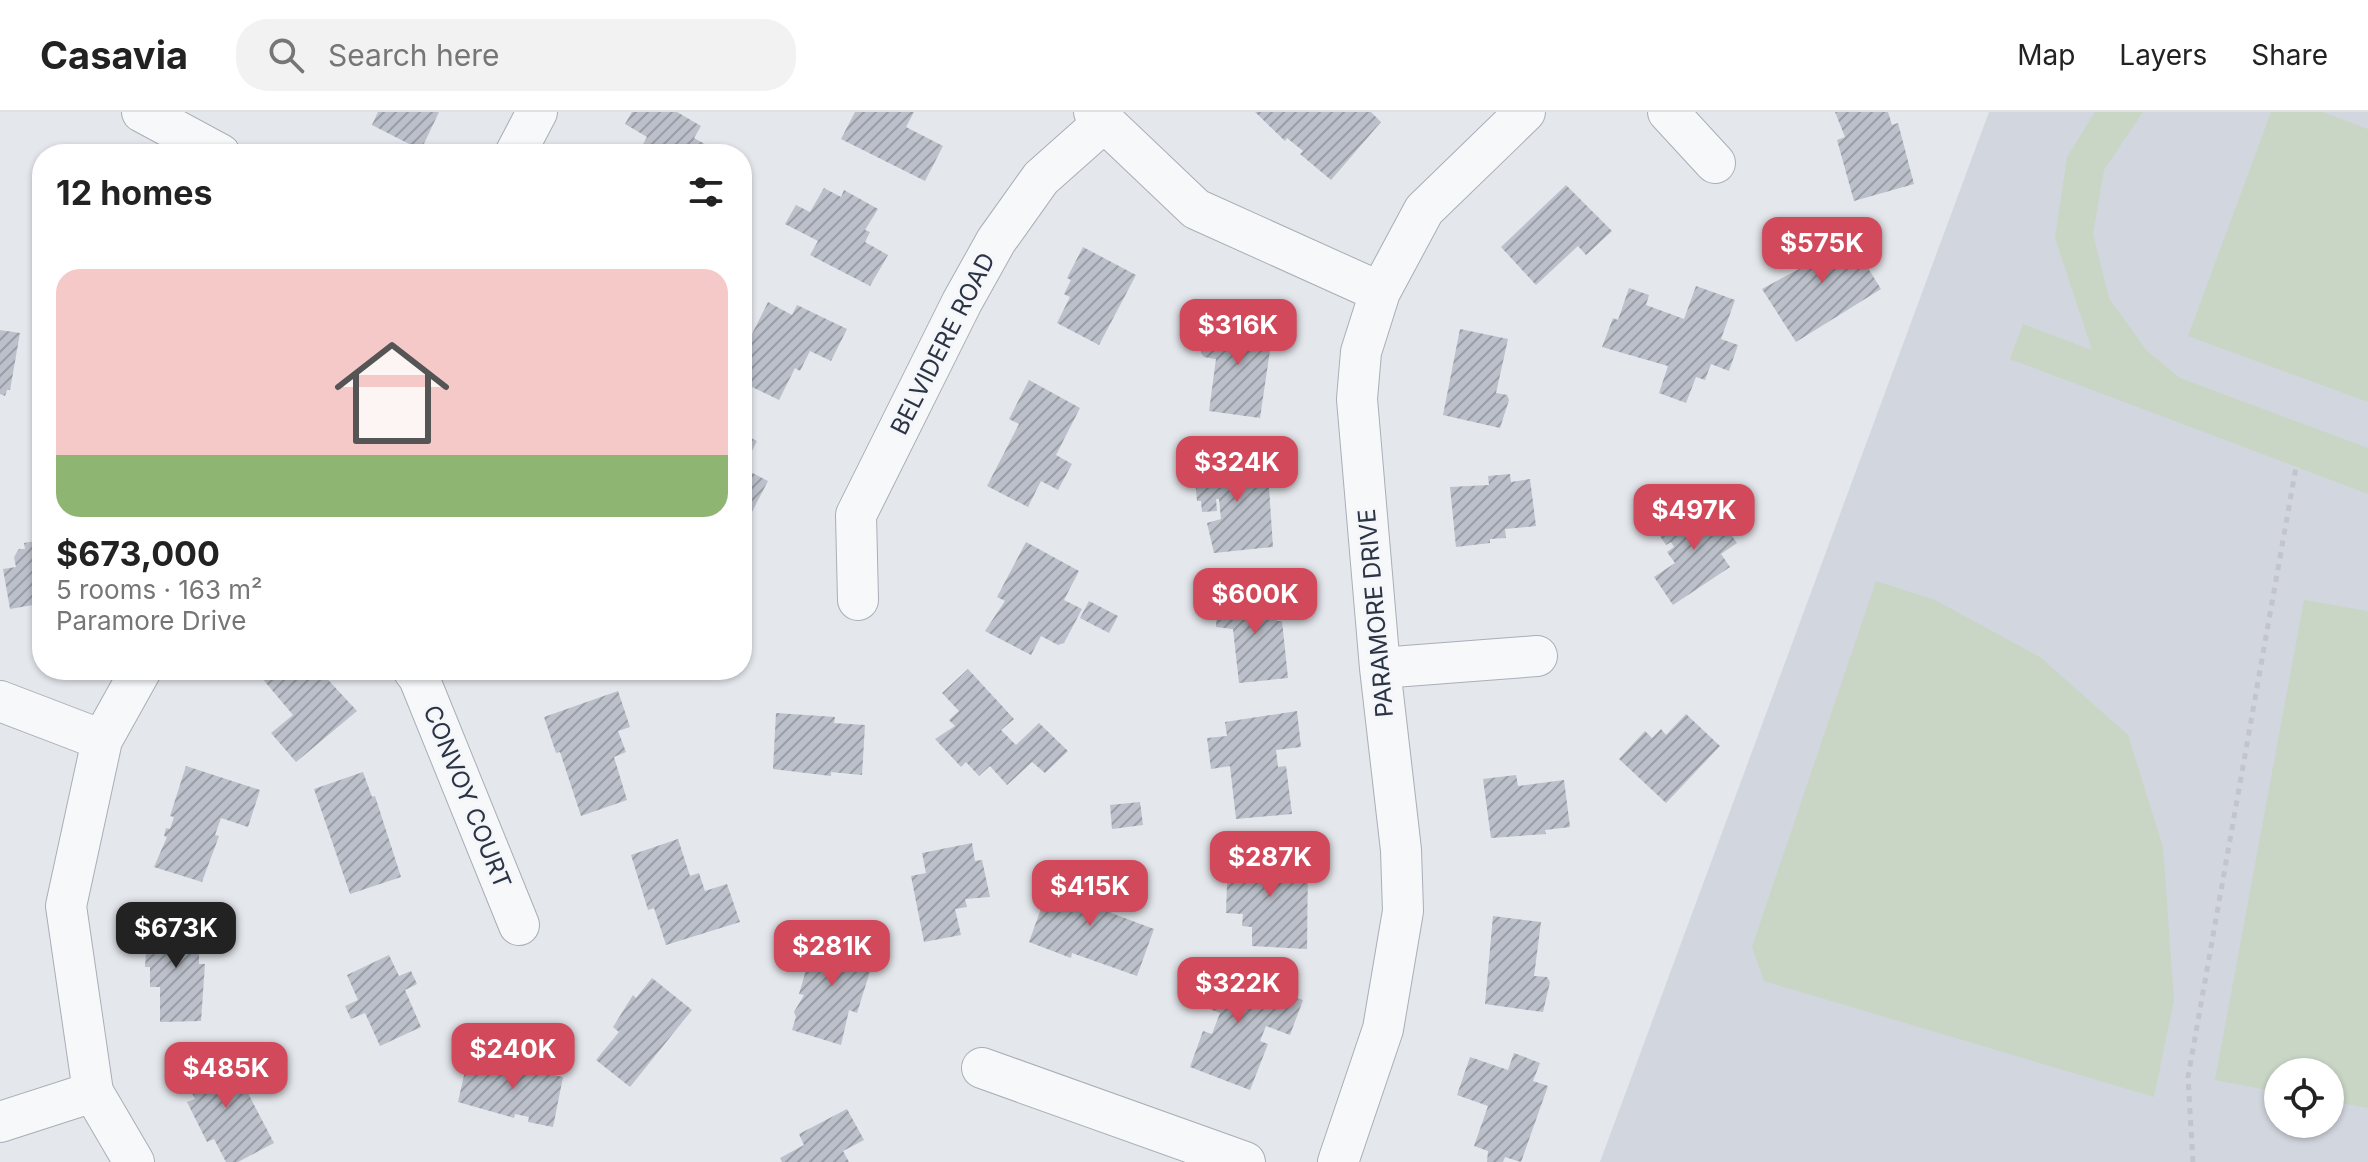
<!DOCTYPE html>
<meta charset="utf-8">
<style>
:root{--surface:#fff;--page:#f2f2f2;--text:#222;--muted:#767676;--line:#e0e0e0;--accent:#d1495b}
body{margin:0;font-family:Inter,sans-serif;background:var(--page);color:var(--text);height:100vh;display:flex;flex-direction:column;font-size:30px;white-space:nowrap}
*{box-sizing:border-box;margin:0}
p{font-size:26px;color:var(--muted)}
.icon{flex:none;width:44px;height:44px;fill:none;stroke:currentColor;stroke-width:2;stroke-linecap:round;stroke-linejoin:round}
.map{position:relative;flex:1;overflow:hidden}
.panel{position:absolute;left:32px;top:32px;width:720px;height:536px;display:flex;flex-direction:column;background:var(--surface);border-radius:32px;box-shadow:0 2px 6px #0004}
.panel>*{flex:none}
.controls{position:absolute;left:2264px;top:946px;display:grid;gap:16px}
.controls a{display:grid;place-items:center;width:80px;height:80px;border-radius:50%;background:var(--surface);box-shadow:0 2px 6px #0004;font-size:40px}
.price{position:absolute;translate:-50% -68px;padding:0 18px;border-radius:16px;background:var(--accent);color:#fff;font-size:26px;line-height:52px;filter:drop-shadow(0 2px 4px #0008)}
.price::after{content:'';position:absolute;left:50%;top:48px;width:24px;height:18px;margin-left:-12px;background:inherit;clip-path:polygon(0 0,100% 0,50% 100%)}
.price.on{background:#222;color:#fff}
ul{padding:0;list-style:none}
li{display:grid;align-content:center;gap:16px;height:424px;padding:0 24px}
li span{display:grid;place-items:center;height:248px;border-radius:24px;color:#555}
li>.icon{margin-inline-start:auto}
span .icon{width:144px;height:144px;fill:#fffc;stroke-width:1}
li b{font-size:34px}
h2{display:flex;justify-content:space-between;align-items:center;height:96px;padding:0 24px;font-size:34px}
header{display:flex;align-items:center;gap:48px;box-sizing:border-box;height:112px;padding:0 40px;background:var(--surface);border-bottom:2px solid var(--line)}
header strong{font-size:38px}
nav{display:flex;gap:44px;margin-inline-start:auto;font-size:28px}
.search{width:560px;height:72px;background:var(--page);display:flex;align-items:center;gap:20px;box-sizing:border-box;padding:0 28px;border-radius:32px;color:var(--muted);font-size:30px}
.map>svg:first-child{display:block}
.built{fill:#d2d6de;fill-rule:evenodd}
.pitch{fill:#c9d6c5}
.building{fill:url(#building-hatch)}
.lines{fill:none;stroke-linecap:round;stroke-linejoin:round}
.minor-casing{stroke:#a9aeb7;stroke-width:42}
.path{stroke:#c2c5cb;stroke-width:5;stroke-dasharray:6 6;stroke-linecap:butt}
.minor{stroke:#f7f8fa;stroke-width:40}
.labels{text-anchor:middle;stroke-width:6;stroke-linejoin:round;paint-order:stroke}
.street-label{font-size:24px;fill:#2b3445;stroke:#f4f6f9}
</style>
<header>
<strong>Casavia</strong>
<div class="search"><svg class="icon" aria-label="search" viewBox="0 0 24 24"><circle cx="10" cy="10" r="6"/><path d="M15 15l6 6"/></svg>Search here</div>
<nav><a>Map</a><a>Layers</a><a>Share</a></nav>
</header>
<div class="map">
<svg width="2368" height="1050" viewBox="0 0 2368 1050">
<defs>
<pattern id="building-hatch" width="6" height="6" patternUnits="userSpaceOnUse" patternTransform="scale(2)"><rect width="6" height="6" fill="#bbc0ca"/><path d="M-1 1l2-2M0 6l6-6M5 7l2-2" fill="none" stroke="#989da6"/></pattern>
</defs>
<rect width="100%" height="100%" fill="#e4e7ec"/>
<path class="built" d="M1989,0H2368V1050H1600ZM2278,960H2330V1012H2278Z"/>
<path class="pitch" d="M2095,0H2143L2104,58L2093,122L2109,186L2147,239L2180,266L2368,336V382L2010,247L2023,212L2092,238L2055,126L2067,45Z
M2271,0H2323L2368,17V290L2188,224Z
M1876,469L1935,488L2040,545L2128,623L2163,735L2174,888L2154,985L1764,869L1752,835Z
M2304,488L2368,499V996L2330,989V960H2278V980L2215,968Z"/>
<path class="building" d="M378,0H439L421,38L372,13Z
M632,0H677L701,14L694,26L712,36L708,42H646L649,38L642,34L647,25L625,12Z
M855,0H914L906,15L943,34L925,69L841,27Z
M1255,0H1371L1381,10L1331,68L1300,42L1303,39L1287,26L1285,29Z
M1835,0H1888L1892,13L1898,11L1914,72L1854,89L1837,28L1845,25Z
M1566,73L1612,119L1586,143L1578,134L1536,173L1501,135Z
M824,76L841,85L844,78L878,97L865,118L870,120L865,130L888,143L870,174L810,143L818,129L785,112L796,93L810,100Z
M1841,113L1881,177L1796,230L1762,177L1812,150L1804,137Z
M1083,135L1136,163L1099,233L1057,211L1070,185L1064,182L1071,168L1067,166Z
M1696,174L1735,188L1721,227L1738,233L1729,259L1711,252L1705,268L1696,265L1686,291L1659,281L1668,254L1602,235L1613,206L1618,208L1629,176L1649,183L1646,193L1684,207Z
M768,190L792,203L797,193L847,217L831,249L810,239L800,259L795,256L779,288L742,270V230L747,232Z
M1208,209L1273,218L1260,306L1209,299L1216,247L1204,245L1201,241Z
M1460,217L1508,227L1496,281L1507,283L1509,288L1500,316L1443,303Z
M0,218L20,221L10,278H7L5,284L0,282Z
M1029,268L1080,296L1056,343L1072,352L1058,378L1041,369L1028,395L987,374L1019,312L1009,307Z
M742,313L749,316L745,323L757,329L743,356L768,369L742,419Z
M1267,346L1273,435L1214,441L1207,411L1221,407L1219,387H1216L1217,399L1202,400L1201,389H1197L1194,356Z
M1510,362L1511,370L1530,367L1536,414L1505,417L1506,426L1490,427V431L1456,435L1450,375L1489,373L1488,364Z
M1709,391L1737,431L1721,442L1730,455L1673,493L1654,465L1675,451L1667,440L1674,435L1671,430L1666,433L1656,418L1689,396L1693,401Z
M42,428L39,492L10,497L3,457L16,455L14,445L19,437H25L24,431Z
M1026,430L1079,459L1064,488L1082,497L1064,531L1058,533L1041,524L1031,543L985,519L1005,489L997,485Z
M1273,479L1277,509H1282L1288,566L1239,571L1233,517L1216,515L1218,485Z
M1089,489L1118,504L1109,521L1080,506Z
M968,557L1014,607L1001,618L1016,633L1039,611L1068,639L1045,661L1032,650L1007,673L990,654L979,664L966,650L961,655L935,627L955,614L949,608L959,599L942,581Z
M255,558H319L357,599L296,650L271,621L293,603Z
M539,558H558L542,566Z
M618,579L630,615L618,619L626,640L614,645L627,688L581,704L560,640L556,641L544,605Z
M1297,599L1301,635L1276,638L1278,655L1286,654L1292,702L1236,707L1230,654L1211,657L1207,626L1227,624L1225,610Z
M776,601L835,605L834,611L865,613L862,663L831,660V664L773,657Z
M1686,602L1720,634L1666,691L1619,647L1645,619L1652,626L1661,617L1666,623Z
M186,654L260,678L248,715L221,706L215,723L219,724L202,770L154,755L167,725L164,724L166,716L170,717L174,705L170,704Z
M363,660L372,685L375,684L401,765L350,782L314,677Z
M1516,663L1518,674L1564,668L1570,715L1545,718L1546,722L1491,726L1483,667Z
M1140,690L1143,713L1112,717L1110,693Z
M678,727L690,764L699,761L705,779L727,772L740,810L666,833L654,796L648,798L631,743Z
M972,731L975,749L982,748L990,785L965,787L967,795L955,797L961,823L924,830L911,764L926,761L922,741Z
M1228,742L1308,748L1307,837L1252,834V815L1242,814L1243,802L1226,801Z
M1052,766L1116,787L1111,801L1154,817L1137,864L1072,841L1071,846L1029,830Z
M1493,804L1541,810L1534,864L1547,865L1550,870L1543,900L1485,892Z
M148,812H199V852H205L201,909L160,910V875H150V855H145Z
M817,821L876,840L857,901L849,898L841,933L792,918L796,905L794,900L804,883L799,882Z
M389,843L399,864L411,859L417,872L405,878L421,915L380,934L365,901L351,907L345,894L358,888L347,863Z
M1188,861L1218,873L1223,861L1303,888L1290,923L1266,914L1260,929L1268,932L1250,978L1190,955L1203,919L1212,922L1220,901L1179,885Z
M652,866L692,898L630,975L596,948L619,920L613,915L633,883L636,886Z
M227,941L274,1031L238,1050H226L214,1027L207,1030L187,990L195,987L183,964Z
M1514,941L1540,951L1533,969L1548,974L1521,1050L1505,1045L1503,1050H1487L1488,1039L1474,1034L1488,994L1457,983L1470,945L1508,958Z
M525,948L540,952L539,959L563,965L553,1015L528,1010L529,1005L515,1002L514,1006L458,990L467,950L502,958L503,952H509L523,956Z
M847,997L864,1028L843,1039L849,1050H782L780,1046L804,1033L799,1022Z"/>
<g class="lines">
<defs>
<path id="minor" d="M142,0L220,42
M1094,0L1196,97L1380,180
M1668,0L1715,51
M515,42L537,0
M858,488L856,403L962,190L996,129L1041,66L1104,10
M1380,556L1537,544
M413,558L419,566L519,813
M0,589L102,628
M982,956L1245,1050
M0,1010L93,980
M134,1050L93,980L66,794L102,628L141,558
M1338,1050L1383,917L1403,799L1401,738L1380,556L1357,287L1361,240L1380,180L1424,98L1525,0"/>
</defs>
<use href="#minor" class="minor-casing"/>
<path class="path" d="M2193,1050L2188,965L2296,355"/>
<use href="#minor" class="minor"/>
</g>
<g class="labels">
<g class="street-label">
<text transform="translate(943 232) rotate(-63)" y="8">BELVIDERE ROAD</text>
<text transform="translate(1376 501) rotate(-95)" y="8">PARAMORE DRIVE</text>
<text transform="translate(467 685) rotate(68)" y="8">CONVOY COURT</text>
</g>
</g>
</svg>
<div class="controls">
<a><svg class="icon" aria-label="locate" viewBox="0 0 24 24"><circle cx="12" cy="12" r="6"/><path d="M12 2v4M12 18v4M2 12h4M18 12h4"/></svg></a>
</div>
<b class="price" style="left:1822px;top:173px">$575K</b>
<b class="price" style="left:1238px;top:255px">$316K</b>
<b class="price" style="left:1237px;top:392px">$324K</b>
<b class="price" style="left:1694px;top:440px">$497K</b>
<b class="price" style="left:1255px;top:524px">$600K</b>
<b class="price" style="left:1270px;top:787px">$287K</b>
<b class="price" style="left:1090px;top:816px">$415K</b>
<b class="price on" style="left:176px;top:858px">$673K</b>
<b class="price" style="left:832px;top:876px">$281K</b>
<b class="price" style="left:1238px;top:913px">$322K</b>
<b class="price" style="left:513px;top:979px">$240K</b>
<b class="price" style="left:226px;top:998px">$485K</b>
<section class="panel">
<h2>12 homes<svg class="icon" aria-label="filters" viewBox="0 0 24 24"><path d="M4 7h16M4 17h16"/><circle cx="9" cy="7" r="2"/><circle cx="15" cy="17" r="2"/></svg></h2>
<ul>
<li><span style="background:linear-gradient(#f6c9c9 75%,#8fb573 0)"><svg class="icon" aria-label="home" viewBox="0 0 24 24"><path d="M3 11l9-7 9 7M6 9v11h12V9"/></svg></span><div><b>$673,000</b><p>5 rooms · 163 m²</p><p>Paramore Drive</p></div></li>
</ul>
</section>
</div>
